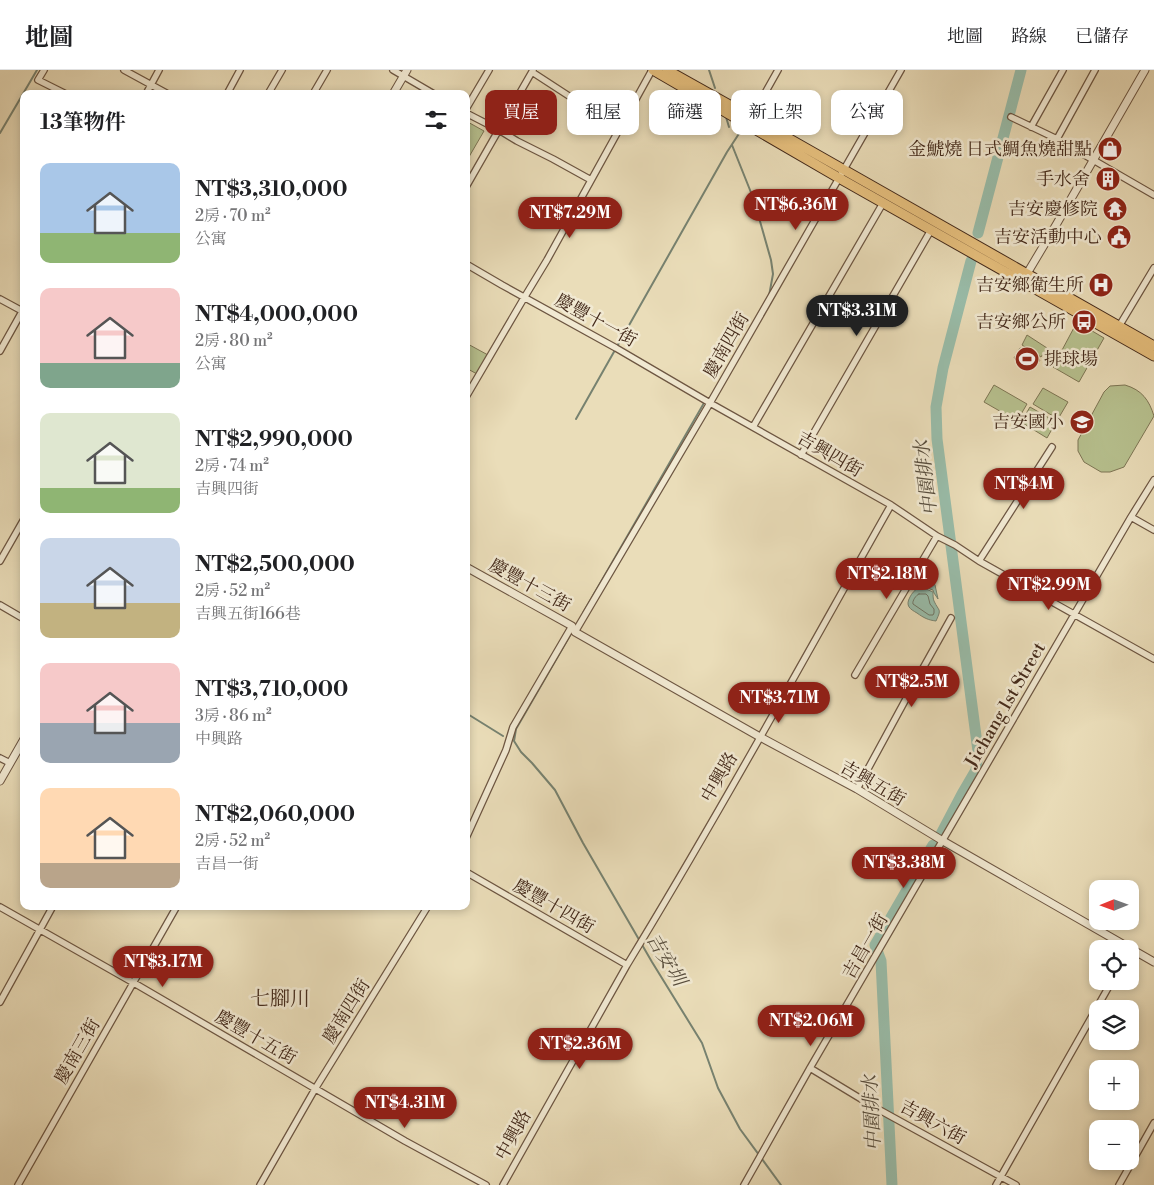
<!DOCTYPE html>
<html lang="zh-TW">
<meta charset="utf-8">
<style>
:root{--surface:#fff;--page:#f6f6f6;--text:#202124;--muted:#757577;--line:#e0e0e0;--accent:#8f2418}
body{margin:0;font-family:"Libre Bodoni","Noto Serif TC",serif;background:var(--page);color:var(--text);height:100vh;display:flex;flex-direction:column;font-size:19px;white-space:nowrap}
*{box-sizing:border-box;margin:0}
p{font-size:16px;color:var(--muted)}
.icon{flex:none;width:28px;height:28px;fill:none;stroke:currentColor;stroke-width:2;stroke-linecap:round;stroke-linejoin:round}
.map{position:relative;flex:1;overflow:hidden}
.side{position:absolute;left:20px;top:20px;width:450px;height:820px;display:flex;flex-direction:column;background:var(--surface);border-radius:10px;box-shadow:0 2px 8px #0003}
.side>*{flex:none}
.hud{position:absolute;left:485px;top:20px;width:475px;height:45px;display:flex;gap:10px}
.needle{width:32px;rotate:269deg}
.buttons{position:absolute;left:1089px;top:810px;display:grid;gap:10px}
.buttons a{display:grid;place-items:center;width:50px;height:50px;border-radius:10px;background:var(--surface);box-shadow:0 2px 8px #0003;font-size:25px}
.price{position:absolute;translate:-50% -42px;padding:0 11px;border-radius:18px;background:var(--accent);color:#fff;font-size:16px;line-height:32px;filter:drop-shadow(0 1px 2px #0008)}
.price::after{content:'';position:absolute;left:50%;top:30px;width:15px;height:11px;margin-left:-8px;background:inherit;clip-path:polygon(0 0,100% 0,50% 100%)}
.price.current{background:#222;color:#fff}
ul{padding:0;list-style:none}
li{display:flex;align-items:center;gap:15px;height:125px;padding:0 20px}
li span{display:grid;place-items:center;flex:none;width:140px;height:100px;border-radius:10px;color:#555}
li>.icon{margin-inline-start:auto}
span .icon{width:60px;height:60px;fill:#fffc;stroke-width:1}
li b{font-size:21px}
h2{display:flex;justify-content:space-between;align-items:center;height:60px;padding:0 20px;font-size:21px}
.pill{padding:0 18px;border-radius:10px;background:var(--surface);box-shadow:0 2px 8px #0003;font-size:18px;line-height:45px}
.pill.current{background:var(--accent);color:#fff}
header{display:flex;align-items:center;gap:30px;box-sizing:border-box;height:70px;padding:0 25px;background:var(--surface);border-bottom:1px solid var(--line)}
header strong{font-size:24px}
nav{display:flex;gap:28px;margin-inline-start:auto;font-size:18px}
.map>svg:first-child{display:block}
.green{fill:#b7c18f;stroke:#7d7554}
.water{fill:#99bdaa;stroke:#778270}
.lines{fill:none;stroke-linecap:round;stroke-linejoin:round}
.shore{stroke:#6e7362;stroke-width:1}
.stream{stroke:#778270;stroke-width:2}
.river{stroke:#99bdaa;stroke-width:11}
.minor-casing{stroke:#6d5642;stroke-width:8}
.tertiary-casing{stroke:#6d5642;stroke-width:9}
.primary-casing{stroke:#43291a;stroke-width:11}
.minor{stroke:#f1e9d2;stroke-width:5.5}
.tertiary{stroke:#f1e9d2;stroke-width:7}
.primary{stroke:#e5be7c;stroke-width:9}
.labels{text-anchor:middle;stroke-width:5;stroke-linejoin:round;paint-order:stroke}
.poi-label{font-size:18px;fill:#43291a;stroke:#f1e9d2;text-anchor:end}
.street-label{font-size:18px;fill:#43291a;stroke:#f1e9d2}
.water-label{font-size:19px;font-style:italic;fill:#584e3e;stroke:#f1e9d2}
.quarter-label{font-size:20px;fill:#43291a;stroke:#f1e9d2}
</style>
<header>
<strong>地圖</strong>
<nav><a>地圖</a><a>路線</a><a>已儲存</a></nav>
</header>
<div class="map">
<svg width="1154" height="1115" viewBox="0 0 1154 1115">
<rect width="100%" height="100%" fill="#eaddb9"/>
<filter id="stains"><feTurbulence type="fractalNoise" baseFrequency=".004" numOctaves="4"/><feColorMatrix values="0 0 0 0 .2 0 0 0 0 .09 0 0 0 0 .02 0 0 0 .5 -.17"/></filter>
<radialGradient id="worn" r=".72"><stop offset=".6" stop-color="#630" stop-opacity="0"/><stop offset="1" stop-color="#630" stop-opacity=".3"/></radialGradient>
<path class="green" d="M466,51L484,61L466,92Z
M1077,252L1104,268L1079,312L1053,297Z
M1027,265L1047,278L1041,287L1022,275Z
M466,273L488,285L477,304L466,298Z
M1020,278L1040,290L1034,299L1014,288Z
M994,315L1027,334L1017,351L984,332Z
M1125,315C1142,320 1149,330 1154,346L1124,397L1110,402H1101L1084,392L1078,381V370L1104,322L1110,316Z
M1043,318L1068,332L1058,349L1033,334Z
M1030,337L1056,352L1047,368L1021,352Z"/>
<path class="water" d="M922,504L925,505L926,507L929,506L935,515L938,529L934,523L933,520L930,519L923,515L915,517Z
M918,518L926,519L933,522C933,525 933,529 934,531C939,542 942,538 936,551C928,550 924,548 917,543C910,539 905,536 910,527C912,523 914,521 918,518Z"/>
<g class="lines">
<path class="shore" d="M919,524H926L928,526L930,534L934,539V543L933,545H929L913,534C912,531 916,525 919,524Z"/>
<path class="stream" d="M709,0L715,18
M726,47L729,57
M0,63L37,0
M732,75L754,130L771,190L773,204L769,226
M576,349L727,82L744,56
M583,543L704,333
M572,562L516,659L514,671L521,682L532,693L555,720L583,773L652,892L702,973L718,1018L740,1059L781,1115
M466,643L503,666"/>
<path class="river" d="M978,163L1021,0
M941,764L962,724L976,700L978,681L937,369L936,337L943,298L971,191
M892,1115L881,891L875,875L933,775"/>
<defs>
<path id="minor" d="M44,0L38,10L66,24
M124,0L168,24
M393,0L434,24
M532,2L572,28L622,56
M146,24L159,0
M227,24L240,0
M268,24L282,0
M313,24L327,0
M466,39L489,0
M466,43L499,60L517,71L553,89L591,110
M1011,47L1057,69L1154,125
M751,48L778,0
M1031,57L1063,0
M1057,69L1095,0
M466,117L533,0
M466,194L502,215L616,278L710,333L891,435L937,466L955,475L979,491L1154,589
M0,229L24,242
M1118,258L1154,198
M0,281L24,238
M466,327L524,228L547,190L652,0
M753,357L883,133
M801,385L931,160
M1131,447L1154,460
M0,491L24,449
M979,491L1052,377
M0,535L24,549
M575,562L710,333L901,0
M855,605L937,466
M0,688L10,693
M857,719L913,616L951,548
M466,768L506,680L513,657L572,556
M466,802L627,895
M0,837L134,913L405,1071L486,1115
M0,932L53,836
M810,998L876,1038L1016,1115
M18,1115L177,836
M260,1115L315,1019L428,836
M503,1115L627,895C719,744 804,589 891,435
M744,1115L810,998L1131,447L1154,410
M996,1115L1112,911
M1119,1115L1154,1053"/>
<path id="tertiary" d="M393,24L407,0
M1022,212L1056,155L1145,0
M466,497L572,556L575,562L760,667L857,719L943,771L1154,892
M0,711L24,669"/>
<path id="primary" d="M653,0L839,108L1154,286
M667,0L751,47L1154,276"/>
</defs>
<use href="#minor" class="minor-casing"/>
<use href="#tertiary" class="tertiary-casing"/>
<use href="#primary" class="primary-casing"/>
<use href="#minor" class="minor"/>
<use href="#tertiary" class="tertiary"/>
<use href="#primary" class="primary"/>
</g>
<defs>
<symbol id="shop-disc" viewBox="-11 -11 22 22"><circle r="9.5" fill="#8f2418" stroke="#f1e9d2"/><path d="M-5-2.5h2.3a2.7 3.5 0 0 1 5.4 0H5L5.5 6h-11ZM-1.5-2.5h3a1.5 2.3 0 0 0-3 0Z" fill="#fff"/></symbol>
<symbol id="building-disc" viewBox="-11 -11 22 22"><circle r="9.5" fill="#8f2418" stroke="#f1e9d2"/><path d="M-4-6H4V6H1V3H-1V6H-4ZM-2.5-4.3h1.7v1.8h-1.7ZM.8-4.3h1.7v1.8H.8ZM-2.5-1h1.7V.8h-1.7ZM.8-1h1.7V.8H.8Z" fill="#fff"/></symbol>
<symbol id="temple-disc" viewBox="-11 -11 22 22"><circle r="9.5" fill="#8f2418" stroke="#f1e9d2"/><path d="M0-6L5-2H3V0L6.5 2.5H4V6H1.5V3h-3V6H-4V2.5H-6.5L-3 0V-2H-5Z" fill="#fff"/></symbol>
<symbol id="civic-disc" viewBox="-11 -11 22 22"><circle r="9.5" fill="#8f2418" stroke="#f1e9d2"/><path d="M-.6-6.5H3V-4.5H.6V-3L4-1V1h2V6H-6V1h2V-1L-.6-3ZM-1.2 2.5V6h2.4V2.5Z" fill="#fff"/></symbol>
<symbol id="hospital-disc" viewBox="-11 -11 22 22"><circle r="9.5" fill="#8f2418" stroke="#f1e9d2"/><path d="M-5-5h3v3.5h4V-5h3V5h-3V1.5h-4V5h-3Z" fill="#fff"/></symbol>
<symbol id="bus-disc" viewBox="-11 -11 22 22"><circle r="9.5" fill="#8f2418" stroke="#f1e9d2"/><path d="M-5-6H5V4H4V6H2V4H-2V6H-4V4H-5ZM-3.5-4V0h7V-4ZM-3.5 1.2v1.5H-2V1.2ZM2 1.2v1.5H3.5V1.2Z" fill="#fff"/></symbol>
<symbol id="stadium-disc" viewBox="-11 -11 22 22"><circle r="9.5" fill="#8f2418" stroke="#f1e9d2"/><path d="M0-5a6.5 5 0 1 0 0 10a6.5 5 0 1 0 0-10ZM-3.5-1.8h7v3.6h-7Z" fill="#fff"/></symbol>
<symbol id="school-disc" viewBox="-11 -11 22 22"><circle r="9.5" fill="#8f2418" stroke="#f1e9d2"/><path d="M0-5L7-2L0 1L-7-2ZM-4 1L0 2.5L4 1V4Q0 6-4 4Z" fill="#fff"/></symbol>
</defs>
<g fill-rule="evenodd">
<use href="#shop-disc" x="1096" y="65" width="28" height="28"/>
<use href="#building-disc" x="1094" y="95" width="28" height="28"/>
<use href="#temple-disc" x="1101" y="125" width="28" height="28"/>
<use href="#civic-disc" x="1105" y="153" width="28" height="28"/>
<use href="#hospital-disc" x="1087" y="201" width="28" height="28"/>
<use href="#bus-disc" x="1070" y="238" width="28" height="28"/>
<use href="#stadium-disc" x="1013" y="275" width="28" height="28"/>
<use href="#school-disc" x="1068" y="338" width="28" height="28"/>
</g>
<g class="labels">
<g class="poi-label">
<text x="1092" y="85">金鯱燒 日式鯛魚燒甜點</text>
<text x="1090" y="115">手水舍</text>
<text x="1098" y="145">吉安慶修院</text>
<text x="1102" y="173">吉安活動中心</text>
<text x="1084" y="221">吉安鄉衛生所</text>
<text x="1066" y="258">吉安鄉公所</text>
<text x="1044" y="295" text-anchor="start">排球場</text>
<text x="1064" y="358">吉安國小</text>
</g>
<g class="street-label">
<text transform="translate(596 250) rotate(29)" y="6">慶豐十一街</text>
<text transform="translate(726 275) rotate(-60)" y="6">慶南四街</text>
<text transform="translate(830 384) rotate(30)" y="6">吉興四街</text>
<text transform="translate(530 515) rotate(29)" y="6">慶豐十三街</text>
<text transform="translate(1005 635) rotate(-60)" y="6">Jichang 1st Street</text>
<text transform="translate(719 707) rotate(-60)" y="6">中興路</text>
<text transform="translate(873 713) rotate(30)" y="6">吉興五街</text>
<text transform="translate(554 836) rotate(30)" y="6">慶豐十四街</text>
<text transform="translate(865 876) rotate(-60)" y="6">吉昌一街</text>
<text transform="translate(346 941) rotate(-58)" y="6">慶南四街</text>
<text transform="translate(256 967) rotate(30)" y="6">慶豐十五街</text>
<text transform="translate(77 981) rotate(-60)" y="6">慶南三街</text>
<text transform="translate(933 1052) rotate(29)" y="6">吉興六街</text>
<text transform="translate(513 1065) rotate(-61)" y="6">中興路</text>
</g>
<g class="water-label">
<text transform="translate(925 408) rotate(-97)" y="7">中園排水</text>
<text transform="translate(667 889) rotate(59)" y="7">吉安圳</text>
<text transform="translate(871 1043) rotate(-93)" y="7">中園排水</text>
</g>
<g class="quarter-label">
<text x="280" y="935">七腳川</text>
</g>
</g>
<rect width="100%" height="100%" filter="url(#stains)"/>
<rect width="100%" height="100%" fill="url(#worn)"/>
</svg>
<div class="buttons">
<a><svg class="needle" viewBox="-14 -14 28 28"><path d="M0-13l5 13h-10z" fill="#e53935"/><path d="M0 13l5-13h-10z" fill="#757577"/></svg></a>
<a><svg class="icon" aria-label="locate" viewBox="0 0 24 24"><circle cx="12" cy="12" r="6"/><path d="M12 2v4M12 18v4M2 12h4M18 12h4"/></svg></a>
<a><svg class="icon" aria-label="layers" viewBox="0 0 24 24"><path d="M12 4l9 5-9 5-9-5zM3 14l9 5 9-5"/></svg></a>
<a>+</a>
<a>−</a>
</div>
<b class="price" style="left:796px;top:161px">NT$6.36M</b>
<b class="price" style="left:570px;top:169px">NT$7.29M</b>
<b class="price current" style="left:857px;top:267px">NT$3.31M</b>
<b class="price" style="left:1024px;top:440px">NT$4M</b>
<b class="price" style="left:887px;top:530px">NT$2.18M</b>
<b class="price" style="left:1049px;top:541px">NT$2.99M</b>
<b class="price" style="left:912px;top:638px">NT$2.5M</b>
<b class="price" style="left:779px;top:654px">NT$3.71M</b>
<b class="price" style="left:904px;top:819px">NT$3.38M</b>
<b class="price" style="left:163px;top:918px">NT$3.17M</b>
<b class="price" style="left:811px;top:977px">NT$2.06M</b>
<b class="price" style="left:580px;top:1000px">NT$2.36M</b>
<b class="price" style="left:405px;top:1059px">NT$4.31M</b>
<div class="hud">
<a class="pill current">買屋</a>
<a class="pill">租屋</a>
<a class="pill">篩選</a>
<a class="pill">新上架</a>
<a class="pill">公寓</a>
</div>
<section class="side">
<h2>13筆物件<svg class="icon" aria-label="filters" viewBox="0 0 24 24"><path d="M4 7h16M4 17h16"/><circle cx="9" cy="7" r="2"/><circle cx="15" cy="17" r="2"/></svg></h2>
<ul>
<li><span style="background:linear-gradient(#a9c7e8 70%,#8fb573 0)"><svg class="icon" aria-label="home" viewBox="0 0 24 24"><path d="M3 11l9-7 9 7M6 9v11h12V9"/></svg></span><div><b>NT$3,310,000</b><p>2房 · 70 m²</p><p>公寓</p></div></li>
<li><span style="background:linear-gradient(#f6c9c9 75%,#7fa58c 0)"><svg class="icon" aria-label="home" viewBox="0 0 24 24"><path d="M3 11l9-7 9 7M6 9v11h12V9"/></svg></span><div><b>NT$4,000,000</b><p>2房 · 80 m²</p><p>公寓</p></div></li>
<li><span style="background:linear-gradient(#dfe7d0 75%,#8fb573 0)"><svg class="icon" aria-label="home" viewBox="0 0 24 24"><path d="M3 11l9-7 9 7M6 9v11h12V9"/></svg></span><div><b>NT$2,990,000</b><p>2房 · 74 m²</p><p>吉興四街</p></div></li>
<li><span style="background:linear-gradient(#c9d6e8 65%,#c2b280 0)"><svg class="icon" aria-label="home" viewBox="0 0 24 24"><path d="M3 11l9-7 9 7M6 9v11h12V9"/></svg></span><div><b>NT$2,500,000</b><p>2房 · 52 m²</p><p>吉興五街166巷</p></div></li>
<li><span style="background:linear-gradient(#f6c9c9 60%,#9aa5b1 0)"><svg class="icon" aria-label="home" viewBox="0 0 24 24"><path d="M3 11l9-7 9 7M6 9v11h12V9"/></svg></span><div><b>NT$3,710,000</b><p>3房 · 86 m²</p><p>中興路</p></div></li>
<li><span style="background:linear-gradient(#ffd9b3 75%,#b9a48a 0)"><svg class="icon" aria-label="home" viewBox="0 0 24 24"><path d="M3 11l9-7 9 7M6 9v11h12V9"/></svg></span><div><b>NT$2,060,000</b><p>2房 · 52 m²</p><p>吉昌一街</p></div></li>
</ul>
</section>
</div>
